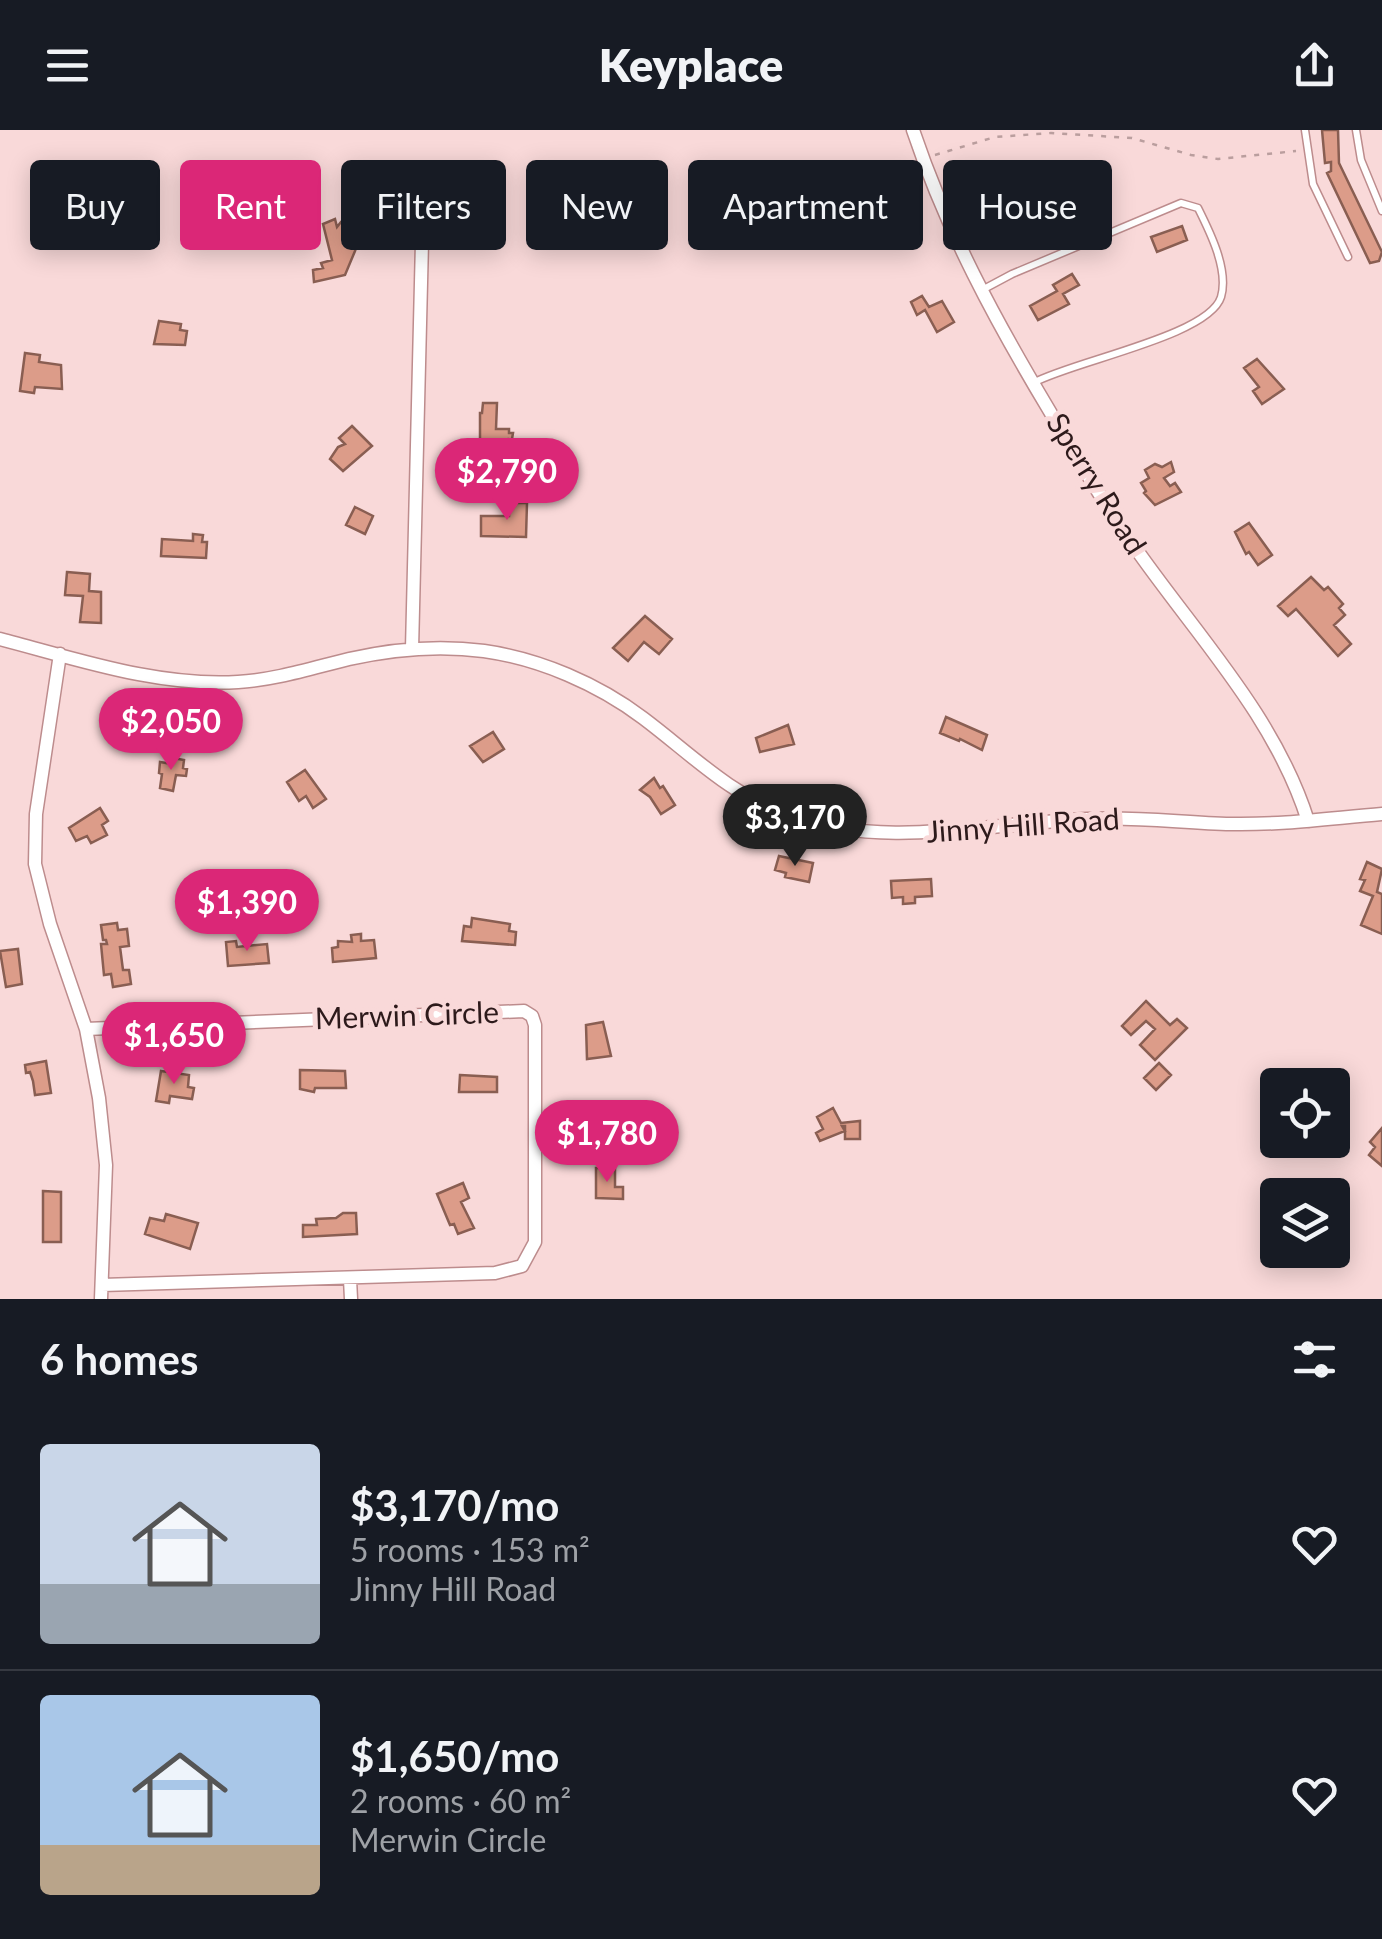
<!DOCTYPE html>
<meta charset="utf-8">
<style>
:root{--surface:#171b24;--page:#242831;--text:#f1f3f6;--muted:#9ea1a6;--line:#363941;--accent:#db2777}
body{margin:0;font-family:Lato,sans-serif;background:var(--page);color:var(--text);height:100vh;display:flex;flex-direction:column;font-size:38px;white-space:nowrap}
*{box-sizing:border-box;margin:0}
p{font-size:32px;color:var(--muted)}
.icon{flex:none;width:55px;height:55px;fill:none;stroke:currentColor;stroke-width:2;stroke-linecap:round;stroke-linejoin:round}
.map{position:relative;height:1169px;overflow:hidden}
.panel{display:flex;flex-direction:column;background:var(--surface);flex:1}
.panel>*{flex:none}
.banner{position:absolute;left:30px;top:30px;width:1322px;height:90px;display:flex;gap:20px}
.controls{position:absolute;left:1260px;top:938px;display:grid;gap:20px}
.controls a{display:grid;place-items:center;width:90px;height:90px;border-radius:10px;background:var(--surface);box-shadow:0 5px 25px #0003;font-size:50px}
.price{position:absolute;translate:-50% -85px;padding:0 22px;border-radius:35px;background:var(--accent);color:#fff;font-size:32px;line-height:65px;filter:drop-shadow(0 2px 5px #0008)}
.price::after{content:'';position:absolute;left:50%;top:60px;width:30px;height:22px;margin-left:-15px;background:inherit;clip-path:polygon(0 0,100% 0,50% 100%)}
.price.active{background:#222;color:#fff}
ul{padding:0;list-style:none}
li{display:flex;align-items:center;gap:30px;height:250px;padding:0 40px}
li+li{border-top:2px solid var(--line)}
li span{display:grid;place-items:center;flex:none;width:280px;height:200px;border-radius:10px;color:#555}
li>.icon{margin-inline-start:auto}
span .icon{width:120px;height:120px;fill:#fffc;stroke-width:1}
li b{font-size:42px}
h2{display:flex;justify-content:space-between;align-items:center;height:120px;padding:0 40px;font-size:42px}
.tag{padding:0 35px;border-radius:10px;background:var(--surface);box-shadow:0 5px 25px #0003;font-size:35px;line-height:90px}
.tag.active{background:var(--accent);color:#fff}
header{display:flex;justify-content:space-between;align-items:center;height:130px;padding:0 40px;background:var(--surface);font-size:45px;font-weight:800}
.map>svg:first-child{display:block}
.building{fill:#dc9c89;stroke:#895e52;stroke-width:2.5}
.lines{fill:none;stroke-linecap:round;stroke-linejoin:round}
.lane-casing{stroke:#bd8c8d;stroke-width:9}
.street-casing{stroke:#bd8c8d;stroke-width:15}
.path{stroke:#ba9e9e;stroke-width:2.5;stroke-dasharray:5 8;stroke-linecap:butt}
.lane{stroke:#fff;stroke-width:6}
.street{stroke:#fff;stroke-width:12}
.labels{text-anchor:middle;stroke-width:10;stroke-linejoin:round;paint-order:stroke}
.street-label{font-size:30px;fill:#2d1a1b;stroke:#f9d9d9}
</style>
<header><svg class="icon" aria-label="menu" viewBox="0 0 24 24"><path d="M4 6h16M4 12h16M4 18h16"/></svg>Keyplace<svg class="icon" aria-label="share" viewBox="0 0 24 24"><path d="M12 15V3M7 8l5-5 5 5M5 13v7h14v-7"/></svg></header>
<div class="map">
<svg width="1382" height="1169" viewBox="0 0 1382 1169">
<rect width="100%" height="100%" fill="#f9d9d9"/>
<path class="building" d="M1322,0H1338L1339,33L1382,122L1379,131L1370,133L1327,43L1331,41V32L1325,33Z
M558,32L568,69L545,79L540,64L546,62L542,37Z
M986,49L993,59L998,57L1014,95L997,103L973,55Z
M897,81L899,88L908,85L916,106L902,112L894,91L889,93L886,86Z
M335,89L337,97L341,92L362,99L355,121L345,145L314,152L313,140L323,138L321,133L332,130L323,94Z
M1182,96L1187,110L1157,122L1151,107Z
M1072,144L1079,155L1063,164L1069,174L1038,190L1030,176L1057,161L1053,155Z
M922,166L929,177L942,171L954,192L937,202L925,180L917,185L911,172Z
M159,191L181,194L180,200L187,201L185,215L154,214Z
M25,223L40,225L39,232L61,235L62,259L35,257L34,263L20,261Z
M1257,229L1284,259L1262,274L1253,261L1259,257L1244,238Z
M483,273H497L496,299H509V303H513L512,309L496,310L498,326H480V283H482Z
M352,296L372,316L343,341L330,329L338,317L345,314L339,308Z
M1171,332L1174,342L1164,348L1170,356L1175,353L1181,362L1155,375L1144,363L1146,361L1141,353L1149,348L1145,340L1155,334L1162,337Z
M509,373H527L526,407L481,406V386H509Z
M355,377L373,386L365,404L346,395Z
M1249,393L1272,425L1258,435L1249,422L1246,424L1235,402Z
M193,404L203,405L202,412H207L206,428L161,426L162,409L193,411Z
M67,442L90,444L89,461L101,462V493L80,492L83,466L65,465Z
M1311,447L1324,460L1328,457L1343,474L1339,478L1345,485L1334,495L1351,514L1338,526L1296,479L1288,486L1278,476Z
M645,486L672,509L659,524L644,512L628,531L613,518Z
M946,587L987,605L982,620L960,609L959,611L940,603Z
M788,595L794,614L760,622L756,608Z
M493,602L504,619L483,632L470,616Z
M173,628L184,630L183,638L187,639L186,646L176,645L173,661L160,658L162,644L159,643L160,632L172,634Z
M305,640L326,669L313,678L306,666L299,671L287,652Z
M654,648L660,658L663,656L675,675L661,684L650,667L640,660Z
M100,678L108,691L102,695L107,705L91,713L87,706L76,711L69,698Z
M779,726L813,733L809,752L785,747L786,743L775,740Z
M1367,732L1382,739L1377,762L1382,764V804L1361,795L1373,766L1360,761L1365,750L1360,749Z
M931,749L932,766L915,767V773L903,774V767L892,768L891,751Z
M472,788L510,794L509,801L516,802L515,815L462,811L464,796L471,797Z
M117,793L118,800L127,799L129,816L120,817L123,840H129L131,854L113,857L111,844L104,845L101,814H107L106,810H103L101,795Z
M361,804V811L374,810L376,828L333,832L332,818L338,817V811L352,812L351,805Z
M236,811L237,817L267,814L269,833L228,836L226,812Z
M18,819L22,854L6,857L0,821Z
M1146,871L1170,895L1177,889L1187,898L1155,930L1140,915L1155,899L1146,891L1131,905L1122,896Z
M603,892L611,926L587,929L586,895Z
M46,931L51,963L35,965L33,951L30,942L26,943L25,935Z
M1159,933L1171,945L1156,960L1144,948Z
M300,940L345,941L346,958H315L314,962L300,959Z
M161,941L189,945L188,957L194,958L192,969L170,966L169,973L156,971Z
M460,945L497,947V962H459Z
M833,978L841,993L860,991V1009H845V996H842L845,1001L820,1011L816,1003L823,999L817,987Z
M1382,998V1036L1369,1025L1375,1017L1370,1012Z
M596,1038H615V1057H623V1069L596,1068Z
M463,1053L469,1068L461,1072L474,1098L458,1104L454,1094L450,1095L437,1064Z
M43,1061L61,1062V1112H43Z
M343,1083H356L357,1104L303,1107V1095H317L316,1089L336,1088Z
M166,1084L198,1093L190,1119L145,1104L150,1088L164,1091Z"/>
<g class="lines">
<defs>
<path id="lane" d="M1305,0L1313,54L1348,127
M1356,0L1361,30L1382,81
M982,160L1012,144L1181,73L1198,78C1210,102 1229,140 1221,167C1209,206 1073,231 1033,253"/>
<path id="street" d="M913,0C947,101 995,190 1049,280C1076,326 1103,372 1134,416C1196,505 1275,586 1308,691
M0,509C77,529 158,557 238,552C275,550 312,538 349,529C393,519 439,515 484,521C540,529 598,554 643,588C691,624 729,664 787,685C884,720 988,693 1087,689C1135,686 1183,693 1231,694C1282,695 1332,688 1382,684
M412,519L422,112
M60,524L36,684L35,734L50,794L86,899L99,968L106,1035L101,1169
M86,899L524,881L532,886L535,895V1112L522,1136L495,1143L102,1155
M350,1149L351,1169"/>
</defs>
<use href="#lane" class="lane-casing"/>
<use href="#street" class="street-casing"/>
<path class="path" d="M935,25L995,7L1051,3L1132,8L1191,25L1218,29L1296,21"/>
<use href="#lane" class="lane"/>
<use href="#street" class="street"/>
</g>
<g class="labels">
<g class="street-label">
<text transform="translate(1096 354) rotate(58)" y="10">Sperry Road</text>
<text transform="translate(1023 696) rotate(-4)" y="10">Jinny Hill Road</text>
<text transform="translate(407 886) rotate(-2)" y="10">Merwin Circle</text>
</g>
</g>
</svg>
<div class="controls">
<a><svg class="icon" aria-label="locate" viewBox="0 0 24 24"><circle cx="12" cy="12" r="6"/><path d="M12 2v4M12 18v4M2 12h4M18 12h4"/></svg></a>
<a><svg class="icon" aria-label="layers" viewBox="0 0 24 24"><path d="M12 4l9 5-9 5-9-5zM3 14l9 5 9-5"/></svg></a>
</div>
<b class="price" style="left:507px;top:393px">$2,790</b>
<b class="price" style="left:171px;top:643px">$2,050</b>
<b class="price active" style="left:795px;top:739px">$3,170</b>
<b class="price" style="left:247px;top:824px">$1,390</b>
<b class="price" style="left:174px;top:957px">$1,650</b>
<b class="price" style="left:607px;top:1055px">$1,780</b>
<div class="banner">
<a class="tag">Buy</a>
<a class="tag active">Rent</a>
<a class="tag">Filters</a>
<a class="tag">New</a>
<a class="tag">Apartment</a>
<a class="tag">House</a>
</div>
</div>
<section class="panel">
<h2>6 homes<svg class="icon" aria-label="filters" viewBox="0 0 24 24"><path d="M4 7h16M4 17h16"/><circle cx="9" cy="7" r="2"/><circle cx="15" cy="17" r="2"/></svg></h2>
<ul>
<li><span style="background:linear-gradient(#c9d6e8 70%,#9aa5b1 0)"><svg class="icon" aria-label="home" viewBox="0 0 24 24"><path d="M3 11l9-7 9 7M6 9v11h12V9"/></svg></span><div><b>$3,170/mo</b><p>5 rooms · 153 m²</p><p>Jinny Hill Road</p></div><svg class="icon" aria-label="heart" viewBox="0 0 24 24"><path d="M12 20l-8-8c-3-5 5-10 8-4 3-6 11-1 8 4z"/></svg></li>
<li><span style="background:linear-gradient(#a9c7e8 75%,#b9a48a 0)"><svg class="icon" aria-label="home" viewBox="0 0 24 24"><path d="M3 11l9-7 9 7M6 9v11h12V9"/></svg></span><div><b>$1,650/mo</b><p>2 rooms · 60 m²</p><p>Merwin Circle</p></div><svg class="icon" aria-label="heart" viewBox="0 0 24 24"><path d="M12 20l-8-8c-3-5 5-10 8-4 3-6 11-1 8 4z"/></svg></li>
</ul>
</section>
